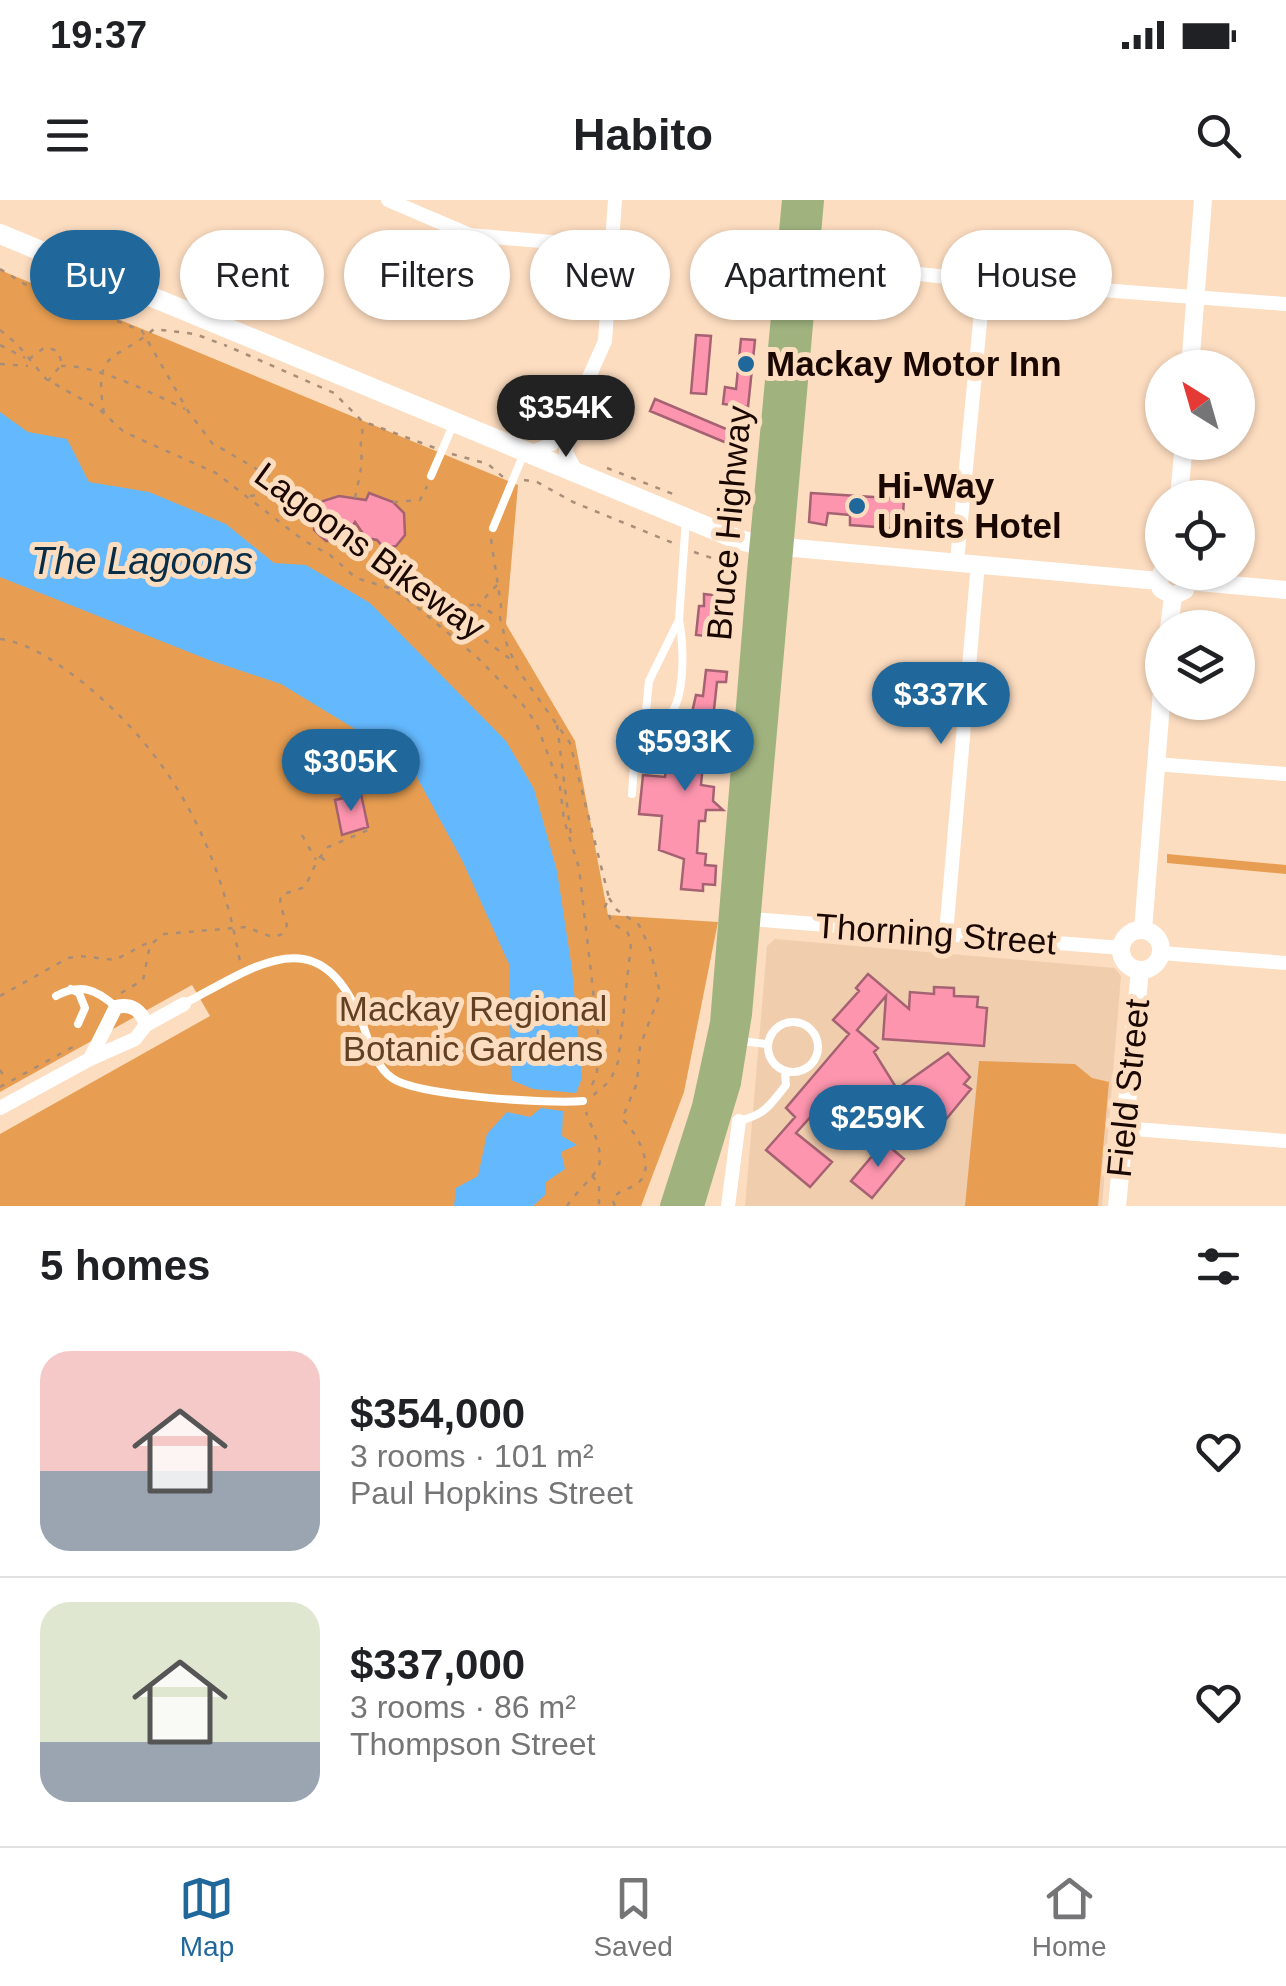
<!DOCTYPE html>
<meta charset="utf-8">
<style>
:root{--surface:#fff;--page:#f2f2f2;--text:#202124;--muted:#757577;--line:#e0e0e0;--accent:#20689c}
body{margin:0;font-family:Helvetica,sans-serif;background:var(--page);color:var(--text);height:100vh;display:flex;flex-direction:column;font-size:38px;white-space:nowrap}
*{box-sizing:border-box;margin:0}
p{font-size:32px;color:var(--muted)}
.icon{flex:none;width:55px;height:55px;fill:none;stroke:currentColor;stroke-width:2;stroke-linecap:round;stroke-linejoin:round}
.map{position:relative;height:1006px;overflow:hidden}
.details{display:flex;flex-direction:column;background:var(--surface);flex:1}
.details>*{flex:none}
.top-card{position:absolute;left:30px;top:30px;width:1228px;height:90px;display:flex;gap:20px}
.needle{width:65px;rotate:323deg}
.buttons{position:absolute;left:1145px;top:150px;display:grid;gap:20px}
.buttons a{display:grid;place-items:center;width:110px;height:110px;border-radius:50%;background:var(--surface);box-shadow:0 2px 8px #0004;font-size:50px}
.price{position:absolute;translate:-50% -85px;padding:0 22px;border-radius:35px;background:var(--accent);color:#fff;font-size:32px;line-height:65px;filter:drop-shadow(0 2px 5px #0008)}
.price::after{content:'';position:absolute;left:50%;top:60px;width:30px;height:22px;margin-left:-15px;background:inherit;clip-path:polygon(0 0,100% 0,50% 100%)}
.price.current{background:#222;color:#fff}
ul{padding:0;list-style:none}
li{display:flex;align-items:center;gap:30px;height:250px;padding:0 40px}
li+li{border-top:2px solid var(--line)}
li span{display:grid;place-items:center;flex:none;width:280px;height:200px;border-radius:30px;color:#555}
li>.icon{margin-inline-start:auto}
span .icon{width:120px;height:120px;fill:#fffc;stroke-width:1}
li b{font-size:42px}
h2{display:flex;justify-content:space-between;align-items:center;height:120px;padding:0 40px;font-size:42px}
.pill{padding:0 35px;border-radius:45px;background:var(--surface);box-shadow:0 2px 8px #0004;font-size:35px;line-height:90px}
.pill.current{background:var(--accent);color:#fff}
.status{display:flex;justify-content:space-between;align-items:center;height:70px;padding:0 50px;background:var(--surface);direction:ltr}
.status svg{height:28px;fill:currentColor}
header{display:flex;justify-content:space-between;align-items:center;height:130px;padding:0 40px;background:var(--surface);font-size:45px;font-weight:800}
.menu{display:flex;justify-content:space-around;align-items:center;height:140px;border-top:2px solid var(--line);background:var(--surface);font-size:28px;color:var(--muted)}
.menu a{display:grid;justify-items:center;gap:5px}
.menu .current{color:var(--accent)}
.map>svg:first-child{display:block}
.built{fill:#f0cdad}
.green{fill:#e89e52}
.water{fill:#64b9fe}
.building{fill:#fe95af;stroke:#a56272;stroke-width:2.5}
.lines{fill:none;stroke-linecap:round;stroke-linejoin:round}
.path{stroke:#a88d78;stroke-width:2.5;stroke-dasharray:5 8;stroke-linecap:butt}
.service{stroke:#fff;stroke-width:8}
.minor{stroke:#fff;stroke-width:14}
.tertiary{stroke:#fff;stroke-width:18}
.secondary{stroke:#fff;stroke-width:20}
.trunk{stroke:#a0b37f;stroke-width:22}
.poi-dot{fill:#20689c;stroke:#fdddc0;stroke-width:4}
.labels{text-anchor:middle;stroke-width:10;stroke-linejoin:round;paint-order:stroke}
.poi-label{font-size:35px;font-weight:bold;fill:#190700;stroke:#fdddc0;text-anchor:start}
.street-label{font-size:35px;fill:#190700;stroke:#fdddc0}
.park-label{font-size:35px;fill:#614121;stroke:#fdddc0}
.water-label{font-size:38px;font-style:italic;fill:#072d47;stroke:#fdddc0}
</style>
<div class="status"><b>19:37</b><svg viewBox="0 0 49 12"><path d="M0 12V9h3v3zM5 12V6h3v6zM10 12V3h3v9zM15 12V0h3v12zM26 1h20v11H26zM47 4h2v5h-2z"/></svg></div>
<header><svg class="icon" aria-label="menu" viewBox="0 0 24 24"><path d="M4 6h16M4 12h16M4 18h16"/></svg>Habito<svg class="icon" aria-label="search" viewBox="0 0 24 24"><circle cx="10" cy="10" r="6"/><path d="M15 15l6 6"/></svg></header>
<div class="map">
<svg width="1286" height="1006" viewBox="0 0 1286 1006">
<rect width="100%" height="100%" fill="#fdddc0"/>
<path class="built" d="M775,739L1115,768L1121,776L1102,1006H745L767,746Z"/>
<path class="green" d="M0,70L518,285L506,424L575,541L608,715L718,722L684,892L641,1006H0V934L210,816L192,785L0,892Z
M1167,654L1286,665V674L1167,663Z
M979,861L1075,864L1092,878L1109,882L1098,1006H965Z"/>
<path class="water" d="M0,212L28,232L67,239L89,282L149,292L226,324L274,363L306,365L370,403L506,541L534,589L557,671L572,769L582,878L576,893L533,889L511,880L509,764L462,660L414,572L360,532L281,484L209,460L0,377Z
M541,908L563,911L562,936L577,945L561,952L565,969L546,982V994L533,1006H454L456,988L478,976L487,934L507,912L530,917Z"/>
<path class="building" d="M696,135L711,136L706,194L691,193Z
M741,139L755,140L748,207L723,204L725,187L736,189Z
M655,199L738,234L734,246L650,211Z
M369,293L393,302L404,313L405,335L396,346L384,348L377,340L366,338L355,322L344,338L336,341H326L314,330V313L323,301L339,296L366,300Z
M811,293L904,299L902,329L850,325V315L828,313L826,325L809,322Z
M704,394L730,397L727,438L696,435L699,406H704Z
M706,470L727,472L726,482H717L713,519L696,518L694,552L704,553L701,585L714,587L713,601L723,610H706L705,621H699L697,653L706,654L705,665L716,666L715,685L703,684V691L681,689L684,659L659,650L662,616L639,614L643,575L665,577L669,542L683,543L685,516L691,517L696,495L703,496Z
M361,594L368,627L342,635L335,600Z
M868,774L909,809L910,792L934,794V787L954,788V796L978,797L977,807L987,808L984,846L883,839L886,796L857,830L878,848L874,852L897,889L948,853L970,877L964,884L971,889L929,940L924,935L918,941L895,921L886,927L877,916L868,929L833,900L828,907L823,903L796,933L832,962L810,987L766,950L795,917L786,908L849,834L833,820L859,791L856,788Z
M884,942L904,959L872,998L851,981Z"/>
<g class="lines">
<path class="path" d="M0,69L71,112L112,119L142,131L188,211L212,243L291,289
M0,130L17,144L46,179L99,209L124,232L216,273L303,340L330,355L356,378L389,388L405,397L479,459L524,506L537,525L560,587L564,620L579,668L600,851L596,877L588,892
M0,145L25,158
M234,149L334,193L362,221L435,248
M29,159L45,147L58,151L62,164L48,181
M0,164L28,166
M61,166C95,164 154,194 185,209
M104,213C93,148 114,163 154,129L195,134L227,146
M452,254L488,264L503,277
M607,268L673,294
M524,280L537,282L573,302L673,343
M250,296L291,289L319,304
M355,298C359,278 363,268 361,248C360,238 364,232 362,223
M393,302L420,300L427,286
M491,339L501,406L500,418L507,445L518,470L570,543L609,698L605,707L613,724L628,733L631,744L618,862L610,881L591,897
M694,352L739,367
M497,385L478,405L499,417
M405,397L451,405H478
M448,404L460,422L513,461
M0,439C30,443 57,463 81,481C172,554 220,647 240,762
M557,525L571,636
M302,635L316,660
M321,657L330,665
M609,698L617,710L639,725L650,748L659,789L658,799L640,846L637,883L622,919C636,931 657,968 638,983C630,990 621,988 612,999L615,1006
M121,793L143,780L150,745L164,734L246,727L272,737L283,734L287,725L280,704L281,695L305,687L317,661L328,647L373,628
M0,796L68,758L80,756L115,760L153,740
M0,870L7,881
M0,887L80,843
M592,976L599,984V1006
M567,1006C575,993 592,979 598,968C605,952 591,927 586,912"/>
<path class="service" d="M431,276L453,225
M493,328L524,253
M679,420C684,444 688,518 657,523L646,511L649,481L679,420L686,319
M632,594C634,566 634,541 651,518
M71,789L79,793L85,808L78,824
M56,796C81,783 96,789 116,807
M184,804C259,764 321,716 363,825C369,842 376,867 392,878C417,896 549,904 583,901
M768 847a25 25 0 1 1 50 0a25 25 0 1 1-50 0Z
M741,841L767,844
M739,921C766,914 769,906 786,885L785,872"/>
<path class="minor" d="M388,0L470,35L611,47
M808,62L984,81L1286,104
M569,225L566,252L575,270
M530,253L552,244L570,220L605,141L615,0
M957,361L984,81
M1155,564L1286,574
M751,719L1122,748
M946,734L978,363
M1161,753L1286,763
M146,825C142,811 132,803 116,807L90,859L135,839L146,825L184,804
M0,908L90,859
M1122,928L1286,941
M728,1006L739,921"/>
<path class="tertiary" d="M1190,168L1203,0
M1179,298L1184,242
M772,346L1159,381
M1162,372L1159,381L1161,389L1173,396L1185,390L1188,381L1186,374
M1188,381L1286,390
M1169,428L1173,396
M1143,730L1162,491
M1121 750a20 20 0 1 1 40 0a20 20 0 1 1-40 0Z
M1117,1006L1140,770"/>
<path class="secondary" d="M0,34L739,340L761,345"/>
<path class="trunk" d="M671,1006L703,906L721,823L758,372L793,0
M693,1006L730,883L741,814L813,0"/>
</g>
<g class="poi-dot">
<circle cx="746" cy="164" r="10"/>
<circle cx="857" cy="306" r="10"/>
</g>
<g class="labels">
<g class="poi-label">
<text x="766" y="176">Mackay Motor Inn</text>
<text x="877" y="298">Hi-Way<tspan x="877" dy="40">Units Hotel</tspan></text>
</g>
<g class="street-label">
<text transform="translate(729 323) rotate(-85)" y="12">Bruce Highway</text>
<text transform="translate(370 351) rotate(36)" y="12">Lagoons Bikeway</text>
<text transform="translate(936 734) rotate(4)" y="12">Thorning Street</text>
<text transform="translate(1128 888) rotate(-84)" y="12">Field Street</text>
</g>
<g class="park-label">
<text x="473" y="821">Mackay Regional<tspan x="473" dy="40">Botanic Gardens</tspan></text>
</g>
<g class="water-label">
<text x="142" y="374">The Lagoons</text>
</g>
</g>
</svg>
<div class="buttons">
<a><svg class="needle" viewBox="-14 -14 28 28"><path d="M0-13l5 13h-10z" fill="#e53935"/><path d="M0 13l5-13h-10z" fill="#757577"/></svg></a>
<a><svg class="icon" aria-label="locate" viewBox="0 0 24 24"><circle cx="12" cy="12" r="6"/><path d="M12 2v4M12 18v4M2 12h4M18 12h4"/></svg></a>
<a><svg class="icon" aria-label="layers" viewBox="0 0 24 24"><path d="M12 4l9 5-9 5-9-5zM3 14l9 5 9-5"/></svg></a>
</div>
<b class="price current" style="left:566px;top:260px">$354K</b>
<b class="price" style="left:941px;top:547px">$337K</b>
<b class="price" style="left:685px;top:594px">$593K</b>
<b class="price" style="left:351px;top:614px">$305K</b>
<b class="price" style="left:878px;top:970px">$259K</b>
<div class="top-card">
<a class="pill current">Buy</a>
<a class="pill">Rent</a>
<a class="pill">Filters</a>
<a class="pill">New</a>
<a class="pill">Apartment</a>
<a class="pill">House</a>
</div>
</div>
<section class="details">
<h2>5 homes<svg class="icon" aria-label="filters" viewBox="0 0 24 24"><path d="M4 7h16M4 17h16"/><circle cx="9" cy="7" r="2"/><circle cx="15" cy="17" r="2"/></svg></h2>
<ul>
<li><span style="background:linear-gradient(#f6c9c9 60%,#9aa5b1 0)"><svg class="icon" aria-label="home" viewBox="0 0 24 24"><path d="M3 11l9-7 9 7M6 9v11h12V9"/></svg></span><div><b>$354,000</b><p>3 rooms · 101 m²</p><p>Paul Hopkins Street</p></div><svg class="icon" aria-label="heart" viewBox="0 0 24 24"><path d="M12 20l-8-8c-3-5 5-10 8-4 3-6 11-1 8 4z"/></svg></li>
<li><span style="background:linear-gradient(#dfe7d0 70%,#9aa5b1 0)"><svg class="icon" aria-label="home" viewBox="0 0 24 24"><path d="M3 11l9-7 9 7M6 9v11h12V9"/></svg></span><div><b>$337,000</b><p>3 rooms · 86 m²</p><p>Thompson Street</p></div><svg class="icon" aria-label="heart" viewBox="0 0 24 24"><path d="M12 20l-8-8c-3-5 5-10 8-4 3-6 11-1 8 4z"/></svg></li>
</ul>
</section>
<nav class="menu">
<a class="current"><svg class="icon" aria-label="map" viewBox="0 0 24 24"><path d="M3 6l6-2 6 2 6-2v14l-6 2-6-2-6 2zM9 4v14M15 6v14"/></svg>Map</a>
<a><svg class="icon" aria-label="saved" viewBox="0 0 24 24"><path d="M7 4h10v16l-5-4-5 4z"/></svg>Saved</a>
<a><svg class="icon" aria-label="home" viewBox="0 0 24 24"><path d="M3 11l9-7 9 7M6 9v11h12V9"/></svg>Home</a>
</nav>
